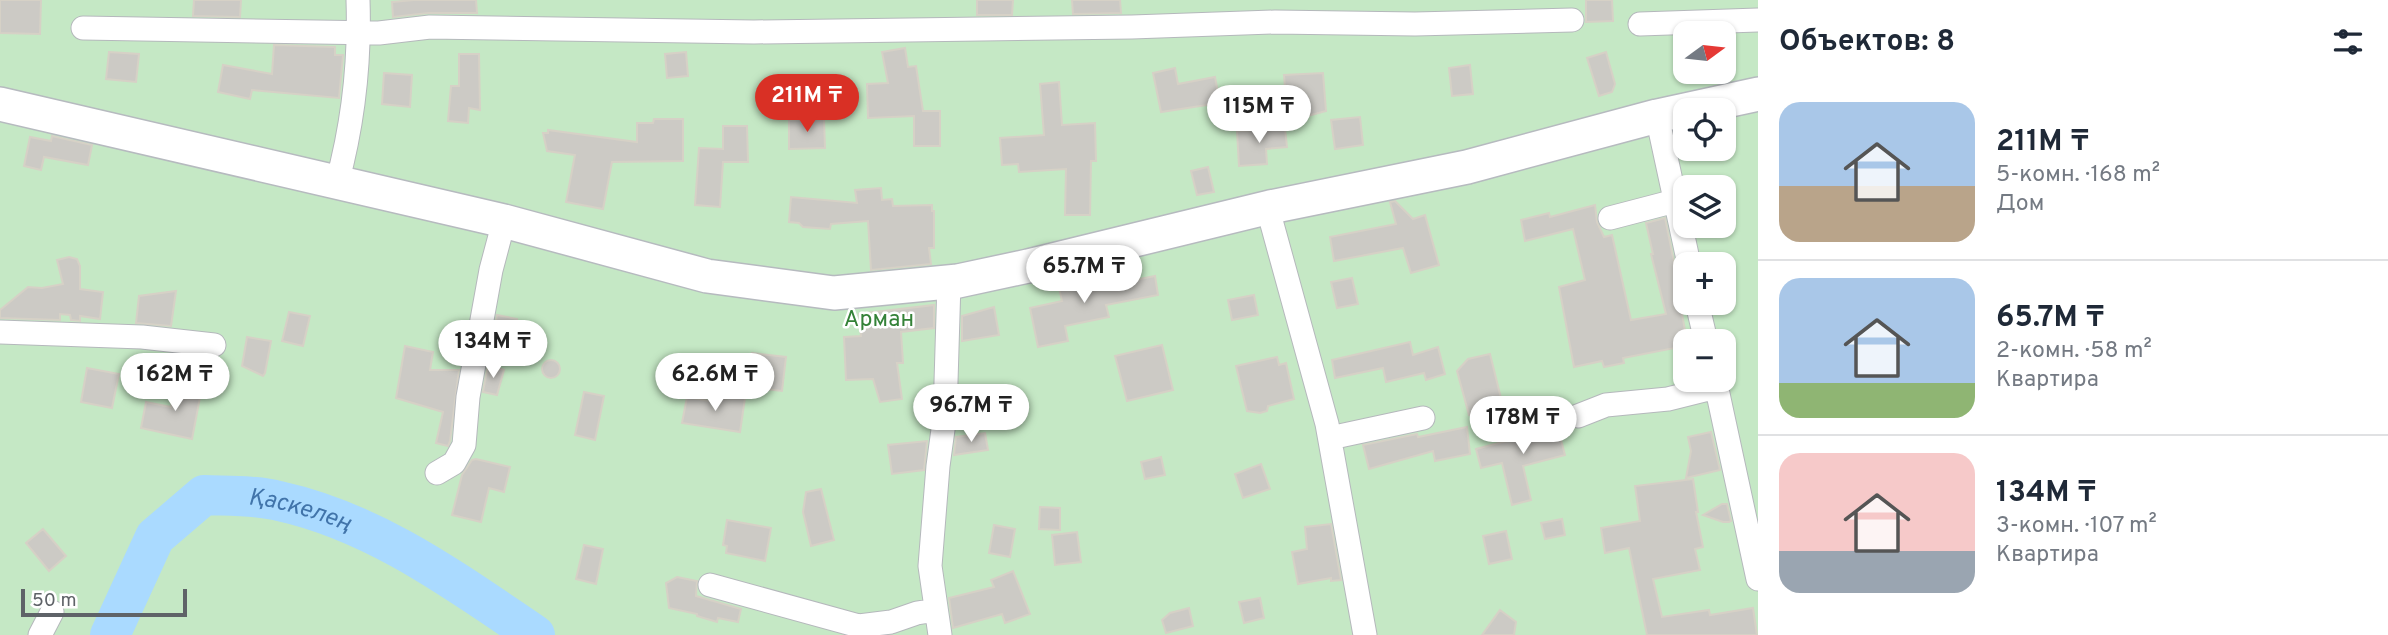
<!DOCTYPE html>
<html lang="ru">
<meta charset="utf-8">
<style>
:root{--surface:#fff;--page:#f2f2f3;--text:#1f2937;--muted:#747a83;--line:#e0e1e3;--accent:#d93025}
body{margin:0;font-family:Overpass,sans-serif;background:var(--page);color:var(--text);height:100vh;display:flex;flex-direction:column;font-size:26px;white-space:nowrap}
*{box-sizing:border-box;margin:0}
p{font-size:23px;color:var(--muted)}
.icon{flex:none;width:38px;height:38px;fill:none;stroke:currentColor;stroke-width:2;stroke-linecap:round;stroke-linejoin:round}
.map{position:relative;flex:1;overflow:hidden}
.details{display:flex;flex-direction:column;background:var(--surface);width:630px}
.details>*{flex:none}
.needle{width:46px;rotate:75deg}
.tools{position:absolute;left:1673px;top:21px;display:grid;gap:14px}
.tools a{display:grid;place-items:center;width:63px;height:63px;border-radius:14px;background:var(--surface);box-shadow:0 2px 5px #0004;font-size:35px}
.scale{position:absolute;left:21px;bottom:18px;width:166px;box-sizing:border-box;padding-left:7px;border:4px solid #5f6368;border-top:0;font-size:19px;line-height:24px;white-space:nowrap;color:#5f6368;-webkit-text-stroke:5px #fff;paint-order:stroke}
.price{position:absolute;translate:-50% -60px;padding:0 16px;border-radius:24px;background:#fff;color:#222;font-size:23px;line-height:46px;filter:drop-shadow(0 2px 4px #0008)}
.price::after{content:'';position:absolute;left:50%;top:42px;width:21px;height:16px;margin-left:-10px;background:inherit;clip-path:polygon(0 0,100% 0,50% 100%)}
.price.selected{background:var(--accent);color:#fff}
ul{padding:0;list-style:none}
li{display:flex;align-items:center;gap:21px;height:175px;padding:0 21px}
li+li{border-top:2px solid var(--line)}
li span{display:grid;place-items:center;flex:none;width:196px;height:140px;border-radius:21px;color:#555}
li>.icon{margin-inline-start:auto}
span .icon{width:84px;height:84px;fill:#fffc;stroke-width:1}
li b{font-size:30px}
h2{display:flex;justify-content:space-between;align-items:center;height:84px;padding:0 21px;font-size:30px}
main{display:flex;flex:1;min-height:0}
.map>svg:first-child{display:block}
.green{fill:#c5e8c5;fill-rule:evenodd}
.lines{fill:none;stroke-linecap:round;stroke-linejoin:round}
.river{stroke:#aadaff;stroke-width:40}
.building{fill:#cccac5;stroke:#d6d1c6;stroke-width:2}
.street-casing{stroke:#b5b8bc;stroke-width:25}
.secondary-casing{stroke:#b6babf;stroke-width:36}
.street{stroke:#fff;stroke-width:23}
.secondary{stroke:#fff;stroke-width:33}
.labels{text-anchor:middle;stroke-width:5;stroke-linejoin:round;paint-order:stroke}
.park-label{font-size:23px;fill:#348238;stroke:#fff}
.water-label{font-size:24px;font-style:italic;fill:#4174aa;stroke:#fff}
</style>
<main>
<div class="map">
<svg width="1758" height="635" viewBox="0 0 1758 635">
<rect width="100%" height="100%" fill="#f1efe8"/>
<path class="green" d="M0,0H1758V635H0ZM1685,33H1724V72H1685ZM1685,110H1724V149H1685ZM1685,187H1724V226H1685ZM1685,264H1724V303H1685ZM1685,341H1724V380H1685Z"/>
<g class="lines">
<path class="river" id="s1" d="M110,635L155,537L204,495C229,496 256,495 279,501C375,522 455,581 535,635"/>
</g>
<path class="building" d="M0,0H41L40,34L0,33Z
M194,0H241L240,17L193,16Z
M414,0H476L477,13H428L393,17L392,2Z
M977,0H1013L1012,15H977Z
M1072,0H1120L1121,13L1073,14Z
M1586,0H1612L1613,21L1586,22Z
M274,45L335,47V55H343L339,98L252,90L250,99L218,92L223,65L272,74Z
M905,48L908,67L916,66L923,111H940V146H914V116L868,118L867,84L888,83L882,52Z
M109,52L139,54L136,82L106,79Z
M686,52L688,76L667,78L665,54Z
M1606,52L1615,84L1612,92L1599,96L1587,58Z
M459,54H479L480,110L469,108L468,123L448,121L451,86H459Z
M1470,65L1473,94L1452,96L1449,68Z
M1175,68L1178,84L1215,77L1220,103L1161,112L1153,73Z
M384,73L412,75L410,107L382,104Z
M1323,73L1326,111L1304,117L1287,116L1284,75Z
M1059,82L1062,125L1095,123L1096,161H1091L1090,215H1065L1066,169L1019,172L1018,164L1002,165L1000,138L1044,135L1040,84Z
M1360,117L1363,145L1335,149L1331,120Z
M654,119H683V161L612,162L603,209L566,202L575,155L547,151L543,133H548V130L637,142V123H653Z
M824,119L825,148L789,149V120Z
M723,126H747L748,162H723L720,207L695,205L699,148L723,149Z
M1285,128L1287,147L1266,149L1267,164L1239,166L1237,131Z
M52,136L92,145L88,165L44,157L41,170L24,166L30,137L51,141Z
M1208,167L1214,192L1197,195L1191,171Z
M881,188L882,200L892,199L893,206L932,205V211H934V248H929L931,264L871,270L868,221L831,224L830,229L803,227L799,223L789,222L791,197L857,203L855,190Z
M1395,201L1413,219L1425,215L1439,265L1411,273L1403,248L1334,261L1330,237L1396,224L1390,202Z
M1595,205L1597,222L1604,237L1612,235L1631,320L1666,314L1651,254H1653L1646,223L1665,218L1675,267L1685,297L1679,298L1687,341H1685V346L1623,358L1624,363L1604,367L1602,361L1574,367L1559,287L1585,280L1573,229L1525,241L1521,220L1549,213L1550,217Z
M69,257L77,259L80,266V289L103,292L100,319L80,316V321L71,320L70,315L60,314V320L0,318V310L28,287L42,288L63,284L57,260Z
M1075,274L1076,281L1103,275L1105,286L1155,276L1158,295L1106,305L1109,317L1065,326L1068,341L1038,347L1030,308L1062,301L1057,279Z
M1352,278L1358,304L1337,308L1331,282Z
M176,291L171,326L136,323L139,296Z
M1254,295L1258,315L1232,320L1228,300Z
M934,305V328L901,332L903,363H897L902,399L880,402L873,379L846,380L844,337L861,336L859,314Z
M994,307L999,335L962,341V316Z
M289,312L310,316L303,346L282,341Z
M497,315L517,319L513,338L494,334Z
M247,337L271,341L265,373L263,376L242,366Z
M1410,342L1413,355L1438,347L1445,374L1426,380L1424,373L1386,382L1383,368L1335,378L1332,360Z
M1162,345L1173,390L1127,401L1115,356Z
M405,346L433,352L430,370H459L450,441L448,446L436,443L443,412L396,398Z
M752,353L786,357L782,391L748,387Z
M1490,354L1503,406L1469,415L1457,371L1468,359Z
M1277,357L1279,365L1286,363L1294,399L1268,406L1267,411L1260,413L1247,411L1236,366Z
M542 369a9 9 0 1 1 18 0a9 9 0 1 1-18 0Z
M488,365L504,370L497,395L483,392Z
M87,368L119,374L112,408L81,402Z
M176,381L202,387L192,439L141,428L146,402L171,407Z
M584,392L604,396L595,440L575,435Z
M717,394L745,398L740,432L682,423L687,397L716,402Z
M1556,421L1565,455L1523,466L1531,500L1512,505L1502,463L1481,468L1476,449L1521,437L1519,430Z
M1467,427L1470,454L1435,461L1433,451L1369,469L1363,445L1417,434L1418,437Z
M1711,432L1720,470L1686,478L1691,451L1688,437Z
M985,433L988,450L954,455L956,437Z
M927,441L924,470L892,474L888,445Z
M1161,457L1165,475L1145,479L1141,462Z
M476,459L510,467L504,492L489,488L481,522L452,515L462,475L472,460Z
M1261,464L1270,489L1243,498L1235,474Z
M1693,479L1698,512H1696L1703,547L1695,549L1700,570L1653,579L1662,617L1709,610L1710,615L1753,608L1757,635H1647L1629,548L1605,553L1601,528L1640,521L1635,486Z
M821,489L834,540L811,546L803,512L806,492Z
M1722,504H1727L1731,521L1729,522H1723L1703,515Z
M1040,507L1060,508V530L1039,529Z
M1562,519L1565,535L1545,539L1541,523Z
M727,520L771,528L765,561L726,553L727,546L723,545Z
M1331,524L1341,580L1331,581V578L1298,584L1292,552L1307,549L1305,527Z
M994,525L1015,529L1010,557L989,553Z
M43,529L66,556L49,571L26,543Z
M1506,531L1512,559L1489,564L1483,536Z
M1077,532L1081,562L1055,565L1052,535Z
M584,545L603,549L596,584L576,579Z
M1013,571L1030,614L1005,623L1002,614L953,628L949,598L994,587L991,580Z
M677,577L697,581L696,596L741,609L738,622L718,618L717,622L697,616V614L669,608L666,583Z
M1260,598L1264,618L1244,623L1239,602Z
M1189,608L1193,626L1166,633L1162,620L1170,613Z
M1500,610L1516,622L1514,635H1482Z"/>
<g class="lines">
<defs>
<path id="street" d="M1640,24L1758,20
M83,28L379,33L430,27L754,32L1132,27L1275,22L1415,24L1572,20
M1657,116L1689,264
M337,183C353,124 360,60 358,0
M1270,207L1272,224L1327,424L1365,635
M1610,218L1675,201
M1697,303L1706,341
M0,332L142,337L214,345
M1715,380L1758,579
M1578,416L1606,405L1668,399L1716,387
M1330,438L1423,418
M437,473L454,463L464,445L468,397L491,270L504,221
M710,585L859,626L891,622L917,613L936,610
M40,635L52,612
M940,635L930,566L938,466L945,415L949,282"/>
<path id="secondary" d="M0,104L504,221L707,276L834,293L958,281L1028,266L1270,207L1467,167L1657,116L1758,94"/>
</defs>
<use href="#street" class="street-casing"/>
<use href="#secondary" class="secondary-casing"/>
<use href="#street" class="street"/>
<use href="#secondary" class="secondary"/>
</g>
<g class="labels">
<g class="park-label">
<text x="879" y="326">Арман</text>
</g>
<g class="water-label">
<text dy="8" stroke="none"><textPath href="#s1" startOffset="270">Қаскелең</textPath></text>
</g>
</g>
</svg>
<div class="tools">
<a><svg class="needle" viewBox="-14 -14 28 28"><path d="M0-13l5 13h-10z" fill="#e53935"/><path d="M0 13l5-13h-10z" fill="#747a83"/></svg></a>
<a><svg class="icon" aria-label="locate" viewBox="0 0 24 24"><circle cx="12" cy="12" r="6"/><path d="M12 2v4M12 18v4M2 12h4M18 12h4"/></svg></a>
<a><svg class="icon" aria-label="layers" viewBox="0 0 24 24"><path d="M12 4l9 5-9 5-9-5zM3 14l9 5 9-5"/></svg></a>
<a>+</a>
<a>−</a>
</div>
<div class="scale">50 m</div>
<b class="price selected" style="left:807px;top:134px">211M ₸</b>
<b class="price" style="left:1259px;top:145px">115M ₸</b>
<b class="price" style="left:1084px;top:305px">65.7M ₸</b>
<b class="price" style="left:493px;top:380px">134M ₸</b>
<b class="price" style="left:175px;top:413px">162M ₸</b>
<b class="price" style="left:715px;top:413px">62.6M ₸</b>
<b class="price" style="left:971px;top:444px">96.7M ₸</b>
<b class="price" style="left:1523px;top:456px">178M ₸</b>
</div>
<section class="details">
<h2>Объектов: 8<svg class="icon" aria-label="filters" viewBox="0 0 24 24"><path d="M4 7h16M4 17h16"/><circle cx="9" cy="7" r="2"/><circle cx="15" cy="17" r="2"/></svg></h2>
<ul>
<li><span style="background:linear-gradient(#a9c7e8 60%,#b9a48a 0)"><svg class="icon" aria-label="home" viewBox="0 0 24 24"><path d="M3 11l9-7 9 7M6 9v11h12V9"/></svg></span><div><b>211M ₸</b><p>5-комн. · 168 m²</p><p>Дом</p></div></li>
<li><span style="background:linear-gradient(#a9c7e8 75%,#8fb573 0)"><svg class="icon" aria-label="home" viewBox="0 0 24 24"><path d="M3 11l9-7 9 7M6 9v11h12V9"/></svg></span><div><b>65.7M ₸</b><p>2-комн. · 58 m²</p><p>Квартира</p></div></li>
<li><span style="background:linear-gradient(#f6c9c9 70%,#9aa5b1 0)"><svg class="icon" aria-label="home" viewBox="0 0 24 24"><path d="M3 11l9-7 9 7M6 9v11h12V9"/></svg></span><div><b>134M ₸</b><p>3-комн. · 107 m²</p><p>Квартира</p></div></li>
</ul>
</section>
</main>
